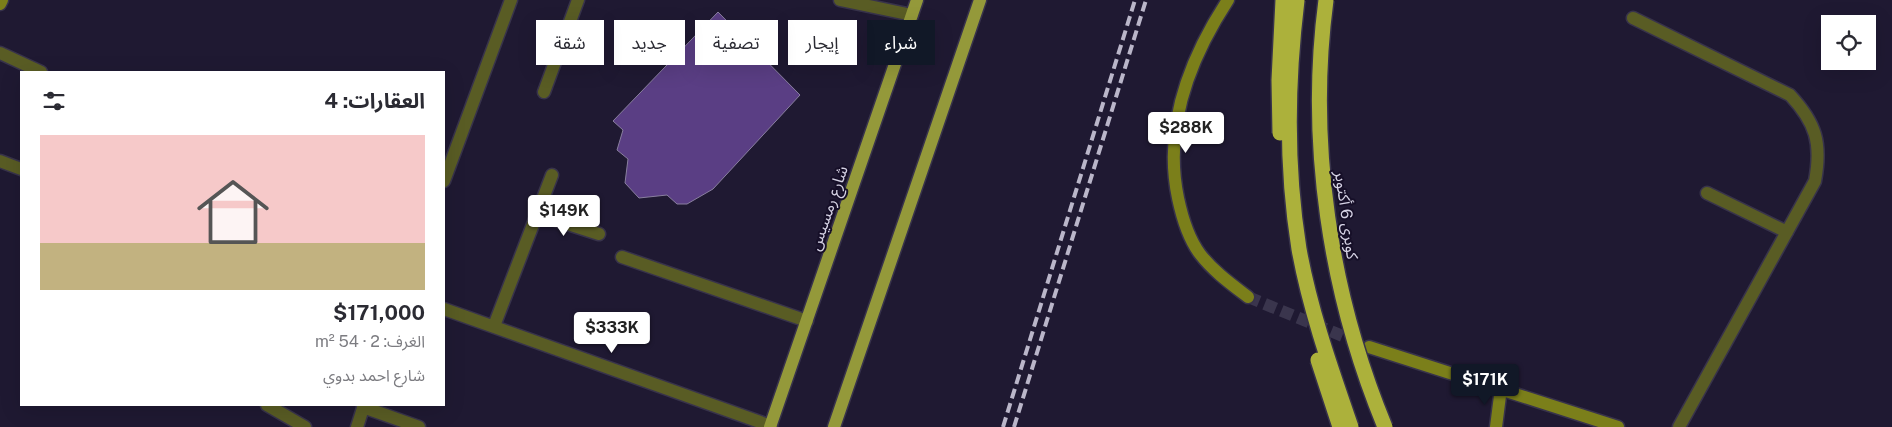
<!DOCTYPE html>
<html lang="ar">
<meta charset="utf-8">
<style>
:root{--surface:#fff;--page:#f7f7f7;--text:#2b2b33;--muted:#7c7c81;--line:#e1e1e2;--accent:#111827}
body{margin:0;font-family:"Public Sans","Noto Sans Arabic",sans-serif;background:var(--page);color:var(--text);direction:rtl;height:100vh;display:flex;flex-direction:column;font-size:19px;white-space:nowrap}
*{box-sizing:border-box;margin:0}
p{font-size:16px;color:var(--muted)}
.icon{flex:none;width:28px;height:28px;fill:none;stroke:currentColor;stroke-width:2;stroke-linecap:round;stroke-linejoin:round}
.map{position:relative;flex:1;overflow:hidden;direction:ltr}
.details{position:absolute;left:20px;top:71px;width:425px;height:335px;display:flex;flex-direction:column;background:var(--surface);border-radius:0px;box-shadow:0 5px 20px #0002;direction:rtl}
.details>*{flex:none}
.guide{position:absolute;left:460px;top:20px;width:475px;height:45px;direction:rtl;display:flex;gap:10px}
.controls{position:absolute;left:1821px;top:15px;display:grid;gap:10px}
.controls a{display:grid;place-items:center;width:55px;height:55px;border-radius:0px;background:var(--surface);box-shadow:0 5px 20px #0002;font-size:25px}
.price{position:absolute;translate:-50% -42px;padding:0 11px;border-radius:5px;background:#fff;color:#222;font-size:16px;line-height:32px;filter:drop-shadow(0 1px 2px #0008)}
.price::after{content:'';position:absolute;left:50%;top:30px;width:15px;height:11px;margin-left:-8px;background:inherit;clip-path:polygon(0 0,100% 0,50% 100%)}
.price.current{background:var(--accent);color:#fff}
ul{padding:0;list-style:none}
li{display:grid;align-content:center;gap:10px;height:265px;padding:0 20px}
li+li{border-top:1px solid var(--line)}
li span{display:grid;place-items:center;height:155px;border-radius:0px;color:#555}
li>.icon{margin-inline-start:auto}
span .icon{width:90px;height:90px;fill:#fffc;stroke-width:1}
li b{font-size:21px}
h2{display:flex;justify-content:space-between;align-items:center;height:60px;padding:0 20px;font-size:21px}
.pill{padding:0 18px;border-radius:0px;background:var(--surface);box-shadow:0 5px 20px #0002;font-size:18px;line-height:45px}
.pill.current{background:var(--accent);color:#fff}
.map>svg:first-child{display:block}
.building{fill:#5a3e84;stroke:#897f9f}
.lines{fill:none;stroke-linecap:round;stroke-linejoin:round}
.secondary-tunnel{stroke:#3a354d;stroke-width:12;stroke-dasharray:12 6;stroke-linecap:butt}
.lane-casing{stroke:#38334b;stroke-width:15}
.street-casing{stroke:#38334b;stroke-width:15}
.secondary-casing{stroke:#38334b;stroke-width:15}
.primary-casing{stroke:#38334b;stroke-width:15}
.lane{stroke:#595c24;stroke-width:12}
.street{stroke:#595c24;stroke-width:12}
.secondary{stroke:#7b7f1a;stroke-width:12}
.primary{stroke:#94993a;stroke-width:12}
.rail{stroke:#bab6c9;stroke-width:4;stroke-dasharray:10 5;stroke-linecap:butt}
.highway-bridge-casing{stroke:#38334b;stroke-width:18;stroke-linecap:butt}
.highway-bridge{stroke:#acb13b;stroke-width:15}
.labels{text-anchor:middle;stroke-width:4;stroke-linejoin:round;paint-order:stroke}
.street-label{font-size:16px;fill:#d5d2e4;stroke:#160f28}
</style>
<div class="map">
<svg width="1892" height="427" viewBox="0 0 1892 427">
<rect width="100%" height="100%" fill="#1f1932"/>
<path class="building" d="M718,12L800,95L713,189L687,204H677L667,195L639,198L625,183L628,159L617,150L623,130L613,121Z"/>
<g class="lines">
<path class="secondary-tunnel" d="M1248,297L1362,344"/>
<defs>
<path id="lane" d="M840,0L912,15
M1633,18L1790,95C1816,123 1822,143 1815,181L1679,427
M544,92L578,0
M1707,193L1787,232
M622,257L807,321"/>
<path id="street" d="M0,53L41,72
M0,161L21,169
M444,181L511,0
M537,214L599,234
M444,309L771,426
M494,326L552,175
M267,405L305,427
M363,407L419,427
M357,427L364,405"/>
<path id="secondary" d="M1228,0C1190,58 1163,127 1178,198C1182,217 1188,238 1200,254C1213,271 1231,284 1248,297
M0,4L2,0
M1369,347L1618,427
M1496,427L1501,388"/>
<path id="primary" d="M770,427L917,0
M834,427L980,0"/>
</defs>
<use href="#lane" class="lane-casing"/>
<use href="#street" class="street-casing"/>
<use href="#secondary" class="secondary-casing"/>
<use href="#primary" class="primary-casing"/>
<use href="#lane" class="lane"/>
<use href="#street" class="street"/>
<use href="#secondary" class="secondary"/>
<use href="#primary" class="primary"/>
<path class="rail" d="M1003,427L1135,0
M1014,427L1146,0"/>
<defs>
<path id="highway-bridge" d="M1297,0C1287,82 1286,168 1299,249C1310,310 1331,369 1351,427
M1326,0C1307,143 1330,294 1385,427
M1280,133L1279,80L1283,0
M1318,360L1340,427"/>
</defs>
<use href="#highway-bridge" class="highway-bridge-casing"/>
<use href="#highway-bridge" class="highway-bridge"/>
</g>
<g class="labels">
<g class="street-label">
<text transform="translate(828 208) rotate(-71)" y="6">شارع رمسيس</text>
<text transform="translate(1347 215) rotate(82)" y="6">كوبرى 6 أكتوبر</text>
</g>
</g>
</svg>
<div class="controls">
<a><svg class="icon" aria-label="locate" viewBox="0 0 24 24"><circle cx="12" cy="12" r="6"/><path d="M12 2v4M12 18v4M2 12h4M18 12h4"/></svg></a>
</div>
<b class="price" style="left:1186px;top:154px">$288K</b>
<b class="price" style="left:564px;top:237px">$149K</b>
<b class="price" style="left:612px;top:354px">$333K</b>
<b class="price current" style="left:1485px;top:406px">$171K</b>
<div class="guide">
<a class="pill current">شراء</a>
<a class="pill">إيجار</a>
<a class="pill">تصفية</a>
<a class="pill">جديد</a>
<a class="pill">شقة</a>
</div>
<section class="details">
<h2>العقارات: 4<svg class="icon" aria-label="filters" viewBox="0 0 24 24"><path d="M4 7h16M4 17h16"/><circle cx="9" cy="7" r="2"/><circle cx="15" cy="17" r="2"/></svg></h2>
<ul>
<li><span style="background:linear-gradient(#f6c9c9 70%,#c2b280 0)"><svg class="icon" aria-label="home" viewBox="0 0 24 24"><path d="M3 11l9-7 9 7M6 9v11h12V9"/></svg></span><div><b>$171,000</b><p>الغرف: 2 · 54 m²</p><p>شارع احمد بدوي</p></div></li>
</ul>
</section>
</div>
